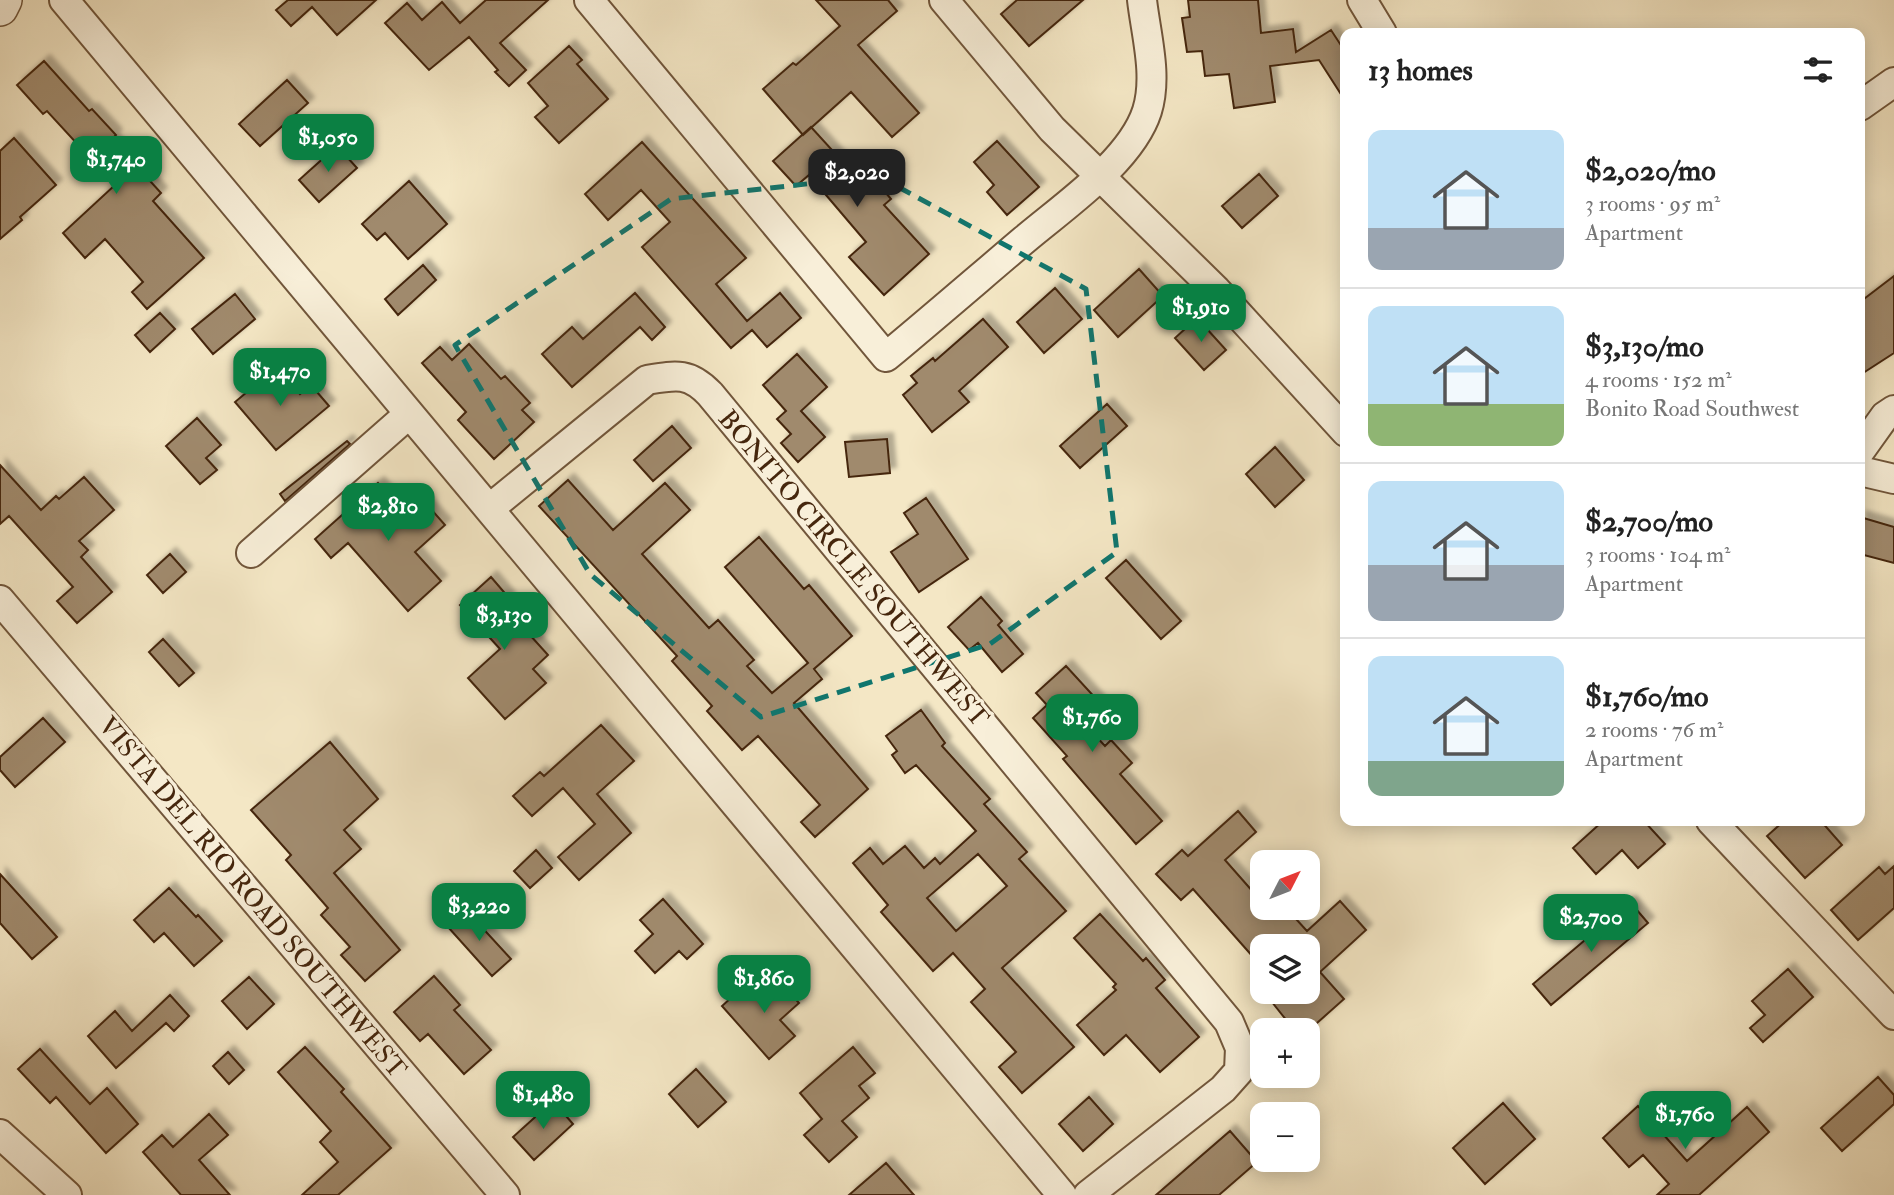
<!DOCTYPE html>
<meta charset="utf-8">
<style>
:root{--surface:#fff;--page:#f6f6f6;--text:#222;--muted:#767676;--line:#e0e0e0;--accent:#0b8043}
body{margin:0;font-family:"IM FELL Double Pica",serif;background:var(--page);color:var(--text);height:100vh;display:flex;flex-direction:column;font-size:26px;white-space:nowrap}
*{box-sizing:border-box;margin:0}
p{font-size:23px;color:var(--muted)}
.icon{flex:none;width:38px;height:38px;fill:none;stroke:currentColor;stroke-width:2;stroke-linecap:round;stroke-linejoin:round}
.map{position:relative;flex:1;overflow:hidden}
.drawer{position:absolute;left:1340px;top:28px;width:525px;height:798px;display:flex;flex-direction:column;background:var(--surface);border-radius:14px;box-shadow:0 4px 18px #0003}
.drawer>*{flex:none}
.needle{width:46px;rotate:48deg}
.buttons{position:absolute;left:1250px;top:850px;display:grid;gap:14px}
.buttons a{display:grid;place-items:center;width:70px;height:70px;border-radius:14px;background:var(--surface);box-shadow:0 4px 18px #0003;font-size:35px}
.price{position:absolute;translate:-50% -60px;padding:0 16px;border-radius:14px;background:var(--accent);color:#fff;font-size:23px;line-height:46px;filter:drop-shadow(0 2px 4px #0008)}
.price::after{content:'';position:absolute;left:50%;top:42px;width:21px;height:16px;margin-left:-10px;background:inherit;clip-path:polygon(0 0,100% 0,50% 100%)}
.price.active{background:#222;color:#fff}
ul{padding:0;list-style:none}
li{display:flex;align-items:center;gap:21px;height:175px;padding:0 28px}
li+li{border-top:2px solid var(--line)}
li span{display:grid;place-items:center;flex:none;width:196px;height:140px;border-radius:14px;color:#555}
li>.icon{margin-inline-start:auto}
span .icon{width:84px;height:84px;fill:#fffc;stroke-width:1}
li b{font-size:30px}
h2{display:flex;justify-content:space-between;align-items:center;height:84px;padding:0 28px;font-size:30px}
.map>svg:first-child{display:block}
.building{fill:#a08a6d;stroke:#45260d;stroke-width:2;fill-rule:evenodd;filter:url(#shadow)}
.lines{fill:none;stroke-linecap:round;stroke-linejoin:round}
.minor-casing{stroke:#71563b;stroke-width:32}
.tertiary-casing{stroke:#71563b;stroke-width:38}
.minor{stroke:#f8efd9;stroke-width:28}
.tertiary{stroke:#f8efd9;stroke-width:35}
.marked{fill:none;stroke:#0f766e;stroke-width:5;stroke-dasharray:14 9;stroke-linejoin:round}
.labels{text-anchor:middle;stroke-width:7;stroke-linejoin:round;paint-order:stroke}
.street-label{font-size:26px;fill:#45260d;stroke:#f8efd9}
</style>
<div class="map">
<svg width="1894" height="1195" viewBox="0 0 1894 1195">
<defs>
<filter id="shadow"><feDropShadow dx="6" dy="-6" stdDeviation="2" flood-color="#0004"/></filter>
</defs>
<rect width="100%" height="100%" fill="#f4e7c5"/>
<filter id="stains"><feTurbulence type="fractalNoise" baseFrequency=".00286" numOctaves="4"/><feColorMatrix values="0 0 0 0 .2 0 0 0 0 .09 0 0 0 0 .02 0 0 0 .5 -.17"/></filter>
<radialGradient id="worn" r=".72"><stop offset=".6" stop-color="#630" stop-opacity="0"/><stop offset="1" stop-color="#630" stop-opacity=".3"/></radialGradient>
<path class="building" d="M288,0H376L337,35L312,7L291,26L276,10Z
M486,0H548L500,43L526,70L509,86L495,72L498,70L469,37L429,70L385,23L407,3L422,20L442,2L460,23Z
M816,0H888L897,11L858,45L919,113L892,137L851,92L803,135L763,89L793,63L796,65L840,26Z
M1017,0H1083L1029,46L1001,14Z
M1188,0H1258L1261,33L1293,29L1296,52L1331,30L1346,53V102L1319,60L1270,66L1275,102L1234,108L1229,74L1205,76L1202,51L1187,52L1182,18L1190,17Z
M569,46L582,60L577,64L608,99L559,143L535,117L548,106L528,83Z
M44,61L89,111L92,109L116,135L112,139L161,193L153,201L204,258L147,309L132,292L143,282L105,239L85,258L63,233L115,185L47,111L43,114L17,85Z
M287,80L308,103L260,146L239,124Z
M811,127L851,171L861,163L891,199L884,205L929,254L884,295L849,257L866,242L809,175L796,186L773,161Z
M14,138L56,185L20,217L22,220L0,239V151Z
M997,141L1039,187L1007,215L987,192L994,185L974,162Z
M642,142L746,258L716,284L747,321L780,293L801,318L767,347L752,330L731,348L642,247L670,222L641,190L608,220L585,194Z
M337,146L357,168L319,202L299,180Z
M1259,174L1278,196L1242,228L1222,206Z
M409,181L447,224L408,259L385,233L377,240L362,224Z
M423,265L436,280L398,315L385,299Z
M1139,269L1163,296L1118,337L1094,310Z
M1894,276V353L1860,375V302Z
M1055,288L1082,319L1044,353L1017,322Z
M635,293L665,327L652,340L640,327L572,387L542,354L572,327L583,339Z
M235,294L255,319L213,354L192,329Z
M160,313L175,329L150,352L135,335Z
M1197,318L1226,350L1204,370L1175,338Z
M983,319L1008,347L959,391L969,402L932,432L903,395L917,383L911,376L933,358L935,361Z
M469,344L501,379L505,376L530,403L522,410L534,422L494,459L458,420L466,412L422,363L440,347L452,360Z
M797,354L827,387L801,411L825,437L798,462L781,443L791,434L777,419L786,411L763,385Z
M277,367L300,394L311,385L329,406L276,450L235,402Z
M1107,404L1127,426L1080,468L1060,446Z
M197,418L221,445L206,458L217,470L200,484L166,446Z
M672,426L691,448L653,481L634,460Z
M887,439L890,473L849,477L845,442Z
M347,441L350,444L285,501L280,494Z
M1275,447L1304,480L1275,507L1246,474Z
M0,465L41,510L56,496L59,499L84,477L114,510L79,541L88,550L81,557L112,592L77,623L57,601L73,587L9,516L0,524Z
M568,480L613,530L665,483L690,510L642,554L709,628L718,620L754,660L747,666L772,693L808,663L725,567L759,537L804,589L809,585L852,636L814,669L822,679L794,703L868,789L815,837L801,822L820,805L758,736L742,750L707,711L712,706L672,661L677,656L539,506Z
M378,483L407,514L423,500L445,525L415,552L441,581L408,611L348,543L331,558L315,539Z
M926,498L968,559L919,592L891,552L918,534L904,513Z
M1860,517L1894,527V563L1860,554Z
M170,554L186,572L163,593L147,575Z
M1126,560L1181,621L1161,639L1106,578Z
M491,577L509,598L502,604L548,655L533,669L546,683L505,719L468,678L500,649L460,605Z
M981,597L1002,621L998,625L1023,654L1002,672L978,643L969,650L948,627Z
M163,639L194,673L179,686L149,652Z
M1066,666L1099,702L1080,719L1105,746L1111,740L1132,763L1120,774L1162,821L1136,844L1063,759L1067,756L1033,718L1047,705L1036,693Z
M921,710L945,743L942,746L990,799L984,804L1027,852L1019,859L1066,911L1002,968L1074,1047L1022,1093L999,1067L1016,1052L971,1002L985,989L953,953L933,971L881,912L888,905L853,863L870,848L883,864L905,846L924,868L935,858L940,864L976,831L916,765L905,773L892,755L897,751L886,736ZM978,854L1007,886L956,931L927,898Z
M43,718L65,742L15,787L0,770V757Z
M601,725L634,761L597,794L631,833L579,880L558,857L595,824L563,788L532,816L513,796L540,772L544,776Z
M330,742L378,799L344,830L361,849L334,873L400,950L365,981L341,955L350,947L321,915L328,908L286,860L291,855L251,810Z
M1238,811L1256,832L1225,860L1262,902V908H1286L1307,931L1340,901L1366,930L1320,972L1344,999L1308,1031H1295L1264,992H1307V947H1262V967L1193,889L1181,900L1156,874L1182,850L1188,856Z
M1603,821H1644L1665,844L1638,868L1622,850L1596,874L1573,848Z
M1784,821H1821L1842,845L1805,878L1767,836Z
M536,850L552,868L530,888L514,871Z
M1894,866V908L1858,940L1831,910L1879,867L1885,874Z
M0,874L57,937L32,959L0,923Z
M169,888L196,917L198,915L222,941L194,966L164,933L154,942L134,920Z
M663,899L703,944L687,959L679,951L655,973L635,951L653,934L640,920Z
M1630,902L1648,923L1551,1005L1533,984Z
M466,910L511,959L492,976L448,927Z
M1100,914L1143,961L1146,958L1165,980L1156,988L1199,1037L1160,1072L1126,1035L1104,1055L1077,1025L1116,990L1113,987L1116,984L1074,938Z
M1788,969L1813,997L1763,1042L1750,1028L1765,1015L1752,1001Z
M434,976L460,1005L454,1010L491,1050L464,1074L428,1034L420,1041L394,1012Z
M775,976L799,1003L780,1020L795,1036L769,1059L722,1006L742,988L751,997Z
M249,977L274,1004L247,1029L222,1001Z
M170,995L189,1016L174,1031L166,1023L116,1068L88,1036L115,1011L132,1031Z
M305,1047L344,1089L341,1092L391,1148L338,1195H302L338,1162L320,1142L331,1131L278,1072Z
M853,1047L875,1073L859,1086L869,1098L842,1121L857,1137L829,1162L804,1135L822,1119L800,1093Z
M40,1049L90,1104L107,1088L138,1124L106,1153L56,1097L50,1103L18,1069Z
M228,1052L244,1070L229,1084L213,1066Z
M696,1069L726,1102L698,1127L669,1094Z
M1878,1077L1894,1095V1104L1842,1151L1821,1128Z
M1089,1097L1113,1124L1083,1151L1059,1124Z
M553,1101L573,1124L534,1160L513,1137Z
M1503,1103L1535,1139L1485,1184L1453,1148Z
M1638,1106L1687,1161L1747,1107L1769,1132L1699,1195H1657L1669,1184L1643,1155L1629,1167L1603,1138Z
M209,1114L228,1135L199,1160L230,1195H181L143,1152L162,1135L173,1147Z
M1230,1131L1257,1162L1219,1195H1156Z
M886,1163L914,1195H849Z"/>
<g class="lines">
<defs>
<path id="minor" d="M64,0L1062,1195
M589,0L886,357C933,318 978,279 1024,240C1064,206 1131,161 1147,111C1158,76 1146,35 1142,0
M944,0L1052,129L1216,290L1346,432
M1362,0L1382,33
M1860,106L1894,82
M1860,451L1885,416L1894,410
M1860,471L1894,479
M489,509L647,380C676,375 689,372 710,394L1229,1022L1240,1048L1239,1071L1223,1089L1088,1195
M251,553L409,414
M0,600L505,1195
M1711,821L1894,1015
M0,1134L67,1195"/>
<path id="tertiary" d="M0,8L4,0"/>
</defs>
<use href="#minor" class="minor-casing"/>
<use href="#tertiary" class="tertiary-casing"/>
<use href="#minor" class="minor"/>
<use href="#tertiary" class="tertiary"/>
</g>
<path class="marked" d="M878,176L1086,289L1117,552L990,644L761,717L590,574L455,345L671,199Z"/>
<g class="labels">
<g class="street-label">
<text transform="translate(854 568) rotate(50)" y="9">BONITO CIRCLE SOUTHWEST</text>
<text transform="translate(253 897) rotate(50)" y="9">VISTA DEL RIO ROAD SOUTHWEST</text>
</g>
</g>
<rect width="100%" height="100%" filter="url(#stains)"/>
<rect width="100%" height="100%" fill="url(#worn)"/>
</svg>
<div class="buttons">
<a><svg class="needle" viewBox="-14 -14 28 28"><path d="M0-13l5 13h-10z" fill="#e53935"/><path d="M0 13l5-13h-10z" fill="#767676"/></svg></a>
<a><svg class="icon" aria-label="layers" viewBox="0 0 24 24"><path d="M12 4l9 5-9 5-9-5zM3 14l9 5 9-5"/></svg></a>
<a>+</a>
<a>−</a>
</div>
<b class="price" style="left:328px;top:174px">$1,050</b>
<b class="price" style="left:116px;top:196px">$1,740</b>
<b class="price active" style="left:857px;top:209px">$2,020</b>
<b class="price" style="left:1201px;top:344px">$1,910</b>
<b class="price" style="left:280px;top:408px">$1,470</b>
<b class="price" style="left:388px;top:543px">$2,810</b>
<b class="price" style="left:504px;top:652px">$3,130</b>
<b class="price" style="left:1092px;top:754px">$1,760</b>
<b class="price" style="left:479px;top:943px">$3,220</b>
<b class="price" style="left:1591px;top:954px">$2,700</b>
<b class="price" style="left:764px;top:1015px">$1,860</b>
<b class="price" style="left:543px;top:1131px">$1,480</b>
<b class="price" style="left:1685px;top:1151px">$1,760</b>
<section class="drawer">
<h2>13 homes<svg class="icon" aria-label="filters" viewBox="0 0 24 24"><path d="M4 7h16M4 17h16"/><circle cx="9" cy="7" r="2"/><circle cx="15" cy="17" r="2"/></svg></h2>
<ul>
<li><span style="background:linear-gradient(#bfe0f5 70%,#9aa5b1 0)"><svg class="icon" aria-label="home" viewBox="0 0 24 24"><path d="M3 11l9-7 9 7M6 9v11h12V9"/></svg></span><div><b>$2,020/mo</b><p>3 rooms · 95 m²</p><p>Apartment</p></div></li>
<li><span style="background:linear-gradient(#bfe0f5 70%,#8fb573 0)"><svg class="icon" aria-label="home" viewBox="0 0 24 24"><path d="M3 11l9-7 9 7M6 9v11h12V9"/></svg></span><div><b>$3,130/mo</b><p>4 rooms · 152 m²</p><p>Bonito Road Southwest</p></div></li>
<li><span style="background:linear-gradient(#bfe0f5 60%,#9aa5b1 0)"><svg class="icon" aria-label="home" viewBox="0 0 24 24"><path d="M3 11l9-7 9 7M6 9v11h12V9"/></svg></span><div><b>$2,700/mo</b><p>3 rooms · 104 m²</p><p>Apartment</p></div></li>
<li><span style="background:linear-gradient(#bfe0f5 75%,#7fa58c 0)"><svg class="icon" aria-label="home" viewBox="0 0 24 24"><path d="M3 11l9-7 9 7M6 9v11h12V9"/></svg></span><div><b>$1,760/mo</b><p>2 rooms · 76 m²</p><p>Apartment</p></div></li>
</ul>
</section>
</div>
